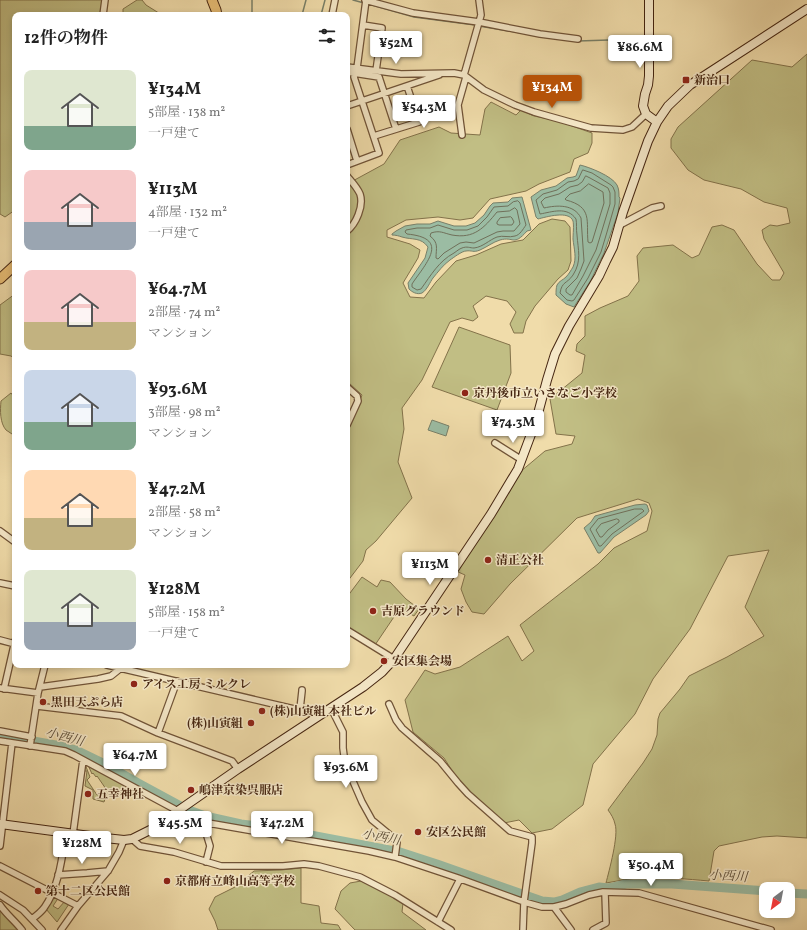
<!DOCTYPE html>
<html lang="ja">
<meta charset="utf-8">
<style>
:root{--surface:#fff;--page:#f6f6f6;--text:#222;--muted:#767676;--accent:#b45309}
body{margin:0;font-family:Vollkorn,"Noto Serif JP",serif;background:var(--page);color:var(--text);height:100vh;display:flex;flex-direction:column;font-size:15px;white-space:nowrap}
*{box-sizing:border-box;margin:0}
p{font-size:13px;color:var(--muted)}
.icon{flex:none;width:22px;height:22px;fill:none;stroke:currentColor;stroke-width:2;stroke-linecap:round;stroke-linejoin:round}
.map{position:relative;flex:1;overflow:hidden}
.panel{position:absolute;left:12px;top:12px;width:338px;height:656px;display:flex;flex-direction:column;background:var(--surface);border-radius:8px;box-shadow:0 2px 6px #0003}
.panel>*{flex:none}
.needle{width:26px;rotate:212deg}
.controls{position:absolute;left:759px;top:882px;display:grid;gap:8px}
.controls a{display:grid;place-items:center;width:36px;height:36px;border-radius:8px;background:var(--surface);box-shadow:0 2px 6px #0003;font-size:20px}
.price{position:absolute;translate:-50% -34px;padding:0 9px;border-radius:4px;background:#fff;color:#222;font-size:13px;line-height:26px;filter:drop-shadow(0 1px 2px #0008)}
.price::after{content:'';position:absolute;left:50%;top:24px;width:12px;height:9px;margin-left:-6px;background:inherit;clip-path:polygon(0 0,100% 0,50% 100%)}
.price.current{background:var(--accent);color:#fff}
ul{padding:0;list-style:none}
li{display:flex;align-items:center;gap:12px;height:100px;padding:0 12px}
li span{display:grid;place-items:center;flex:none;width:112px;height:80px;border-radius:8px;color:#555}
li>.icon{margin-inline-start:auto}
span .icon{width:48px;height:48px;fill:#fffc;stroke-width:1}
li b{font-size:17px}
h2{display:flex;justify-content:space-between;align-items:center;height:48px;padding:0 12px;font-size:17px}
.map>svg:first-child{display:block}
.green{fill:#c1be84;stroke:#83724a}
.water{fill:#9bbca3;stroke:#798069}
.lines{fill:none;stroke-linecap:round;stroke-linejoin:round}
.shore{stroke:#70705a;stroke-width:1}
.stream{stroke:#798069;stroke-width:1.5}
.river{stroke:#9bbca3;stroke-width:9}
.street-casing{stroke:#705337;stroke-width:8}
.secondary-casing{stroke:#452511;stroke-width:10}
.primary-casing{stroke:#452511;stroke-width:11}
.street{stroke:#f5e8c8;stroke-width:5.5}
.secondary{stroke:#f5e8c8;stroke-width:8}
.primary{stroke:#e8be75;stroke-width:9}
.poi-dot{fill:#8f2418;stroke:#f5e8c8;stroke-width:1.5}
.labels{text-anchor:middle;stroke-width:3;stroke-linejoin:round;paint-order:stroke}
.poi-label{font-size:12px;font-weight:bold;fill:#452511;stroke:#f5e8c8;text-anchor:start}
.water-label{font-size:13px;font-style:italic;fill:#5a4b36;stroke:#f5e8c8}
</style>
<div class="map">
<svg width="807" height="930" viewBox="0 0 807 930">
<rect width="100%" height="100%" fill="#f0dcaa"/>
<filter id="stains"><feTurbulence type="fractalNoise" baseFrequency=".005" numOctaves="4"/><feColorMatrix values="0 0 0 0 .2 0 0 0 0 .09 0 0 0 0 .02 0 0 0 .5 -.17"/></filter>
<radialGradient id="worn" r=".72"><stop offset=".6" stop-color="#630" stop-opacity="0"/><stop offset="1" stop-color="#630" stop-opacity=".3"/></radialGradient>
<path class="green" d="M0,0H103L101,15H15V210L5,217L0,214Z
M137,0H142L146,5L162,15H123V9Z
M807,54V838L777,836L762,837L719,846L714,851L709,881C687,879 665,877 643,878C630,878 618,881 606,883C609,871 619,835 615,824C614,819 611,814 608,810L643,763L652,749L657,735L658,719L660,713L680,689L689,676L727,657L764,636L745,607L769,550L728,556L690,629L653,679L635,714L593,764L583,805L552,829L532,833L519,820L504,823L458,780L444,758L413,732L405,700L425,670L435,674L460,667L508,636L522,661L534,651L520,625L598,564L614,548L647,531L652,511L649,503L638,499L577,518L510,584L484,614L472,612L466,602L461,589L465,575L456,571L520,472L545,451L572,444L575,436L556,434L550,399L582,373L585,355L576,351L577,344L585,336V316L600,308L628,296L639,281L637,256L643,248L673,245L692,258L699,255L712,227L722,225L734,230L757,264L772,280H780L784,273L764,239L762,230L770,225L777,226L790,223L787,208L764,202L741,189L704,180L688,170L671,148V139L678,127L752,60L792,67Z
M491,102L516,115L521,110L534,116L558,121L592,133V143L588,153L574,159L570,172L539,184L526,191L490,199L473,218L460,220L438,217L406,220L387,230V237L410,244L420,250L418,258L403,283L410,297L424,298L436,282L456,261L476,255L501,244L523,240L539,224L552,219L565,221L570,227L571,261L568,270L558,279L535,306L526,321L523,333H514L510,324L516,312L507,301L486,296L473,306L478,317L473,321L462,318L450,322L422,380L402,408L404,429L398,462L412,498L376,541L366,550L363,561L347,582V433L362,395L349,383H347V180L349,183L384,164L400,140L439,127L451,133L480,135L485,109Z
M15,294V359L11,356L0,354V305Z
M459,327L510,345L511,373L497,410L432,387Z
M11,393L15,398V436C12,434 9,432 6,430C0,423 0,411 1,401Z
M362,577L377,587L381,580L390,582L406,599L419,609L414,616L400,608L375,645L347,627V597Z
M85,764L90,777L87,780L97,795L106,789L97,776L96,777L93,773L92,774L88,765L125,784L119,796L113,794L111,795L107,793L104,802L93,799V790L85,786L87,771H84Z
M301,868V903L319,906L321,923L338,925L341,930H218L215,921L209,909L215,897L235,887L254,871L281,870Z
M361,881L376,888L403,903L402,912L426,930H355L335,909L341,891L350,883Z
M54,895L59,897L53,906L58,909L65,901L69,904L57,922L46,909Z
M0,909L20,930H0Z"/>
<path class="water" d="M580,165C589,167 612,176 617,185C619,189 619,193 619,197L620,198L618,213L604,253L591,280L574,307L566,304L556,295C556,292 556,288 557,285C559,281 563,280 566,277C569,274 571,270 573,267C577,258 574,249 573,239C573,235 574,225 573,221C569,210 546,217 538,219L536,217L531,197L541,190L556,186L567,178L573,177L576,176Z
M522,197L531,230L527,231C513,247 514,236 500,240C493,242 487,247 480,250C473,253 472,250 466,251C462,251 453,258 450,260C443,265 438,272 433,278C430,282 427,290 422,293C417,295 412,292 409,289L408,283L425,258L428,247C421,237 412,240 402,237C399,236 396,235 392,235V234L396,231L405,226L417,224H430L438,221L454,226H466L475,223L484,215L490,206L493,203L508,202L512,198Z
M432,420L449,426L446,436L428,430Z
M645,504L647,505L649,511L646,515L614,537L600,553H598L584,528L591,522L595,516L635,505Z"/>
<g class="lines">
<path class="shore" d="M583,170L592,173L611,185L613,187L615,192V204L607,232L601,252L588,278L574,300L572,301L567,300L560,293C562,281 567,284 573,275C582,261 578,250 577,235C576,229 577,224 576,219C567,206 552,212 540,214L536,200L543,194L557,190L568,182L574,181L578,179Z
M586,176L590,178L608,188L610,193V204L596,250L583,276L572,295H570L566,292V289L577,278L581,269L584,261L581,218C574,204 557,205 544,208L541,202L545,198L559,194L570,187L578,185L582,182Z
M589,184L603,192L604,203L592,242L590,243L588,242C586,221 593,207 566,200L565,199L570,194L580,191Z
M518,201L520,203L526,225C523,229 520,235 515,236C509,238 503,235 497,237C489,240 483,247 474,248C470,248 467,246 462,248C459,249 457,251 454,253C439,261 431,275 421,289L417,290L412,287V284L414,281C429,260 448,238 407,234L405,232L406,230L417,228H430L438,225L454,230H467L478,226L487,217L494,207L508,206L513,202Z
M515,208L517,210L520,224L514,231H503L497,232L474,243L466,242L460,243L444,253L438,259L436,258C436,248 439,243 430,236L431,233C440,230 443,233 452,235C474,239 484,228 497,212L509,211Z
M511,217L512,218L514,222L512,225H499L497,224V222L500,218Z
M635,509H642L644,511L612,534L601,546H599L590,529L598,519Z
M617,519L619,520V522L608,530L602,537H600L596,530L601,524Z"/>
<path class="stream" d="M252,0V15
M353,0L364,3
M368,4L414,17L475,25
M302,15L306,0
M321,15L325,0
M479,26L521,33
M578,41L640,39
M526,918L528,897"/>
<path class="river" d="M0,735L61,746L76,750L105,764L138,783L186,809L205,816L241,824L268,827L358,844L400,852L437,864L542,901L554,902L562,900L580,892L599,887L609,888L626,884H672L766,891
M788,893L807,894"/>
<defs>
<path id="street" d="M365,0L413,13L479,22L540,34L578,39
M103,15L105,0
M332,15L335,0
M363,25L382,28L376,71
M347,67L401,74L454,73L464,75L484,90L515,105L534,112L591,128L623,130L632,127L646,114
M357,68L366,0
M347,72L379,77L396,129
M464,75L481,15L479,0
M347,106L439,75
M347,129L357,161
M462,135L458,105L466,77
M374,136L419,122L407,86
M347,165L379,153L354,77L355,73
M347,176C351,181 357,187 360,194C364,206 356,224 347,231
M618,226L652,208L661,206
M347,387L357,396L358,401L347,425
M495,443L522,460
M0,531L15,542
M0,583L15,586
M347,630L394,659
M0,640L15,644
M107,665L320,715
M40,687L98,679L111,676L121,668
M0,688L38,693
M4,689L15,641
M389,704L396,720L402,728L440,761L458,783L468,794L510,831L532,837V843L524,902L523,930
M37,706L121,716L158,733L232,761L238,769
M331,708L343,732V748L345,763L362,802L372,820L389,834L397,842L395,857
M300,709L302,691V690
M0,731L32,737
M158,733L177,681
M0,741L65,751L74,755L191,818L208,823L369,851L395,857L458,878L524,902L542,907H554L566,904L589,895L603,892L639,893L771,930
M30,746L38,693L45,665
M73,834L83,760
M132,839L140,846L174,852L221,866H283L304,864L319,866L360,877L395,895L451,930
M0,846L12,743
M206,862L210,846L206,833L208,823
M0,866L78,906
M58,875L87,873L108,871
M0,895L23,910L42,930
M0,905C6,914 15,921 22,930
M554,907L571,930
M32,919C36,916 41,912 44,908C59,887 62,858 66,833
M438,922L460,879
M61,930L78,906L108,871L119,852L124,840
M593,930L606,923L605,893"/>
<path id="secondary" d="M649,0V76L648,85L645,94L643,106L646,114L657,122
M0,824L105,838L124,840L132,839L152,829L238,769L363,687L382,672L394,659L491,514L518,469L536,421L547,380L555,354L569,326L599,276L606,261L613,247L623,212L648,141L657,122L668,106L690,85L807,9"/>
<path id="primary" d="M212,0L216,10L217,15
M0,279L15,265"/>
</defs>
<use href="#street" class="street-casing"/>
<use href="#secondary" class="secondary-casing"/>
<use href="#primary" class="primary-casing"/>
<use href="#street" class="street"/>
<use href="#secondary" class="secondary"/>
<use href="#primary" class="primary"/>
</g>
<g class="poi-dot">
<rect x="682" y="76" width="8" height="8" rx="2"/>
<circle cx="465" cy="393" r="4"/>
<circle cx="488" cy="560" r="4"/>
<circle cx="373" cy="611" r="4"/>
<circle cx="384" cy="661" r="4"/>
<circle cx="134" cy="684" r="4"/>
<circle cx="43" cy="702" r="4"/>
<circle cx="262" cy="711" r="4"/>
<circle cx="251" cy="723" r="4"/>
<circle cx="191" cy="790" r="4"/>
<circle cx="88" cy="794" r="4"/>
<circle cx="418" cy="832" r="4"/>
<circle cx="167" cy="881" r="4"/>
<circle cx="38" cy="891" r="4"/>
</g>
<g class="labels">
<g class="poi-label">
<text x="694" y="84">新治口</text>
<text x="473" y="397">京丹後市立いさなご小学校</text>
<text x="496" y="564">清正公社</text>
<text x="381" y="615">吉原グラウンド</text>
<text x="392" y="665">安区集会場</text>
<text x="142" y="688">アイス工房 ミルクレ</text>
<text x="51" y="706">黒田天ぷら店</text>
<text x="270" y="715">(株)山寅組 本社ビル</text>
<text x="243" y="727" text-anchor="end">(株)山寅組</text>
<text x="199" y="794">嶋津京染呉服店</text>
<text x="96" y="798">五幸神社</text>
<text x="426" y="836">安区公民館</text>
<text x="175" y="885">京都府立峰山高等学校</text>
<text x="46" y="895">第十二区公民館</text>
</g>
<g class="water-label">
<text transform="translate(65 736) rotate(15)" y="5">小西川</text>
<text transform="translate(381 836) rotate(11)" y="5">小西川</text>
<text transform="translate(728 875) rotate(4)" y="5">小西川</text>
</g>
</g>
<rect width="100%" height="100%" filter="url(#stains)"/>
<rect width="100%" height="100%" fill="url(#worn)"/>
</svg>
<div class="controls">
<a><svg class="needle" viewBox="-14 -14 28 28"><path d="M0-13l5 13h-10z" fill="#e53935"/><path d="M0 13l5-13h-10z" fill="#767676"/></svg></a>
</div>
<b class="price" style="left:396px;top:65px">¥52M</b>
<b class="price" style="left:640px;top:69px">¥86.6M</b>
<b class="price current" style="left:552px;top:109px">¥134M</b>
<b class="price" style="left:424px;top:129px">¥54.3M</b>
<b class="price" style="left:513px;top:444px">¥74.3M</b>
<b class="price" style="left:430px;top:586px">¥113M</b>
<b class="price" style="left:135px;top:777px">¥64.7M</b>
<b class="price" style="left:346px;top:789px">¥93.6M</b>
<b class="price" style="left:180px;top:845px">¥45.5M</b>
<b class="price" style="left:282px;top:845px">¥47.2M</b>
<b class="price" style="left:82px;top:865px">¥128M</b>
<b class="price" style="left:651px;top:887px">¥50.4M</b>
<section class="panel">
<h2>12件の物件<svg class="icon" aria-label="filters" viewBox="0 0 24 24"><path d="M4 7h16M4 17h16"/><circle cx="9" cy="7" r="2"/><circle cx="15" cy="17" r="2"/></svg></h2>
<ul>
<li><span style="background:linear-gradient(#dfe7d0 70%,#7fa58c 0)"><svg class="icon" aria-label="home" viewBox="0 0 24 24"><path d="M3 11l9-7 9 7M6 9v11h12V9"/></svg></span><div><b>¥134M</b><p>5部屋 · 138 m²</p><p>一戸建て</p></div></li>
<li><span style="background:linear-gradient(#f6c9c9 65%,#9aa5b1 0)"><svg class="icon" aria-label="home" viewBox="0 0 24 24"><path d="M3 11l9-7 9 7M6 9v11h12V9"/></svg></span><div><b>¥113M</b><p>4部屋 · 132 m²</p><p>一戸建て</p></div></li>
<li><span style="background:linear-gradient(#f6c9c9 65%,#c2b280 0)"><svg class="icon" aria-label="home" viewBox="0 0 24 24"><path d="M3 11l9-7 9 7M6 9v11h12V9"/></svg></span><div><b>¥64.7M</b><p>2部屋 · 74 m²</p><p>マンション</p></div></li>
<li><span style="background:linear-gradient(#c9d6e8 65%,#7fa58c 0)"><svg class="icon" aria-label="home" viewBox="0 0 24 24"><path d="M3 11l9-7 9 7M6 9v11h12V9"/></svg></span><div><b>¥93.6M</b><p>3部屋 · 98 m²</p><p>マンション</p></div></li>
<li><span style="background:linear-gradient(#ffd9b3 60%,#c2b280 0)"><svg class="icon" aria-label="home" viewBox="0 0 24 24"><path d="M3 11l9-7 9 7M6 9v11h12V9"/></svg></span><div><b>¥47.2M</b><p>2部屋 · 58 m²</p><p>マンション</p></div></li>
<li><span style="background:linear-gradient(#dfe7d0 65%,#9aa5b1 0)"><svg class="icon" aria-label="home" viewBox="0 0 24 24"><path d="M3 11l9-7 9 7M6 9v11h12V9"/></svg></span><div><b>¥128M</b><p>5部屋 · 158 m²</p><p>一戸建て</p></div></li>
</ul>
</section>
</div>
